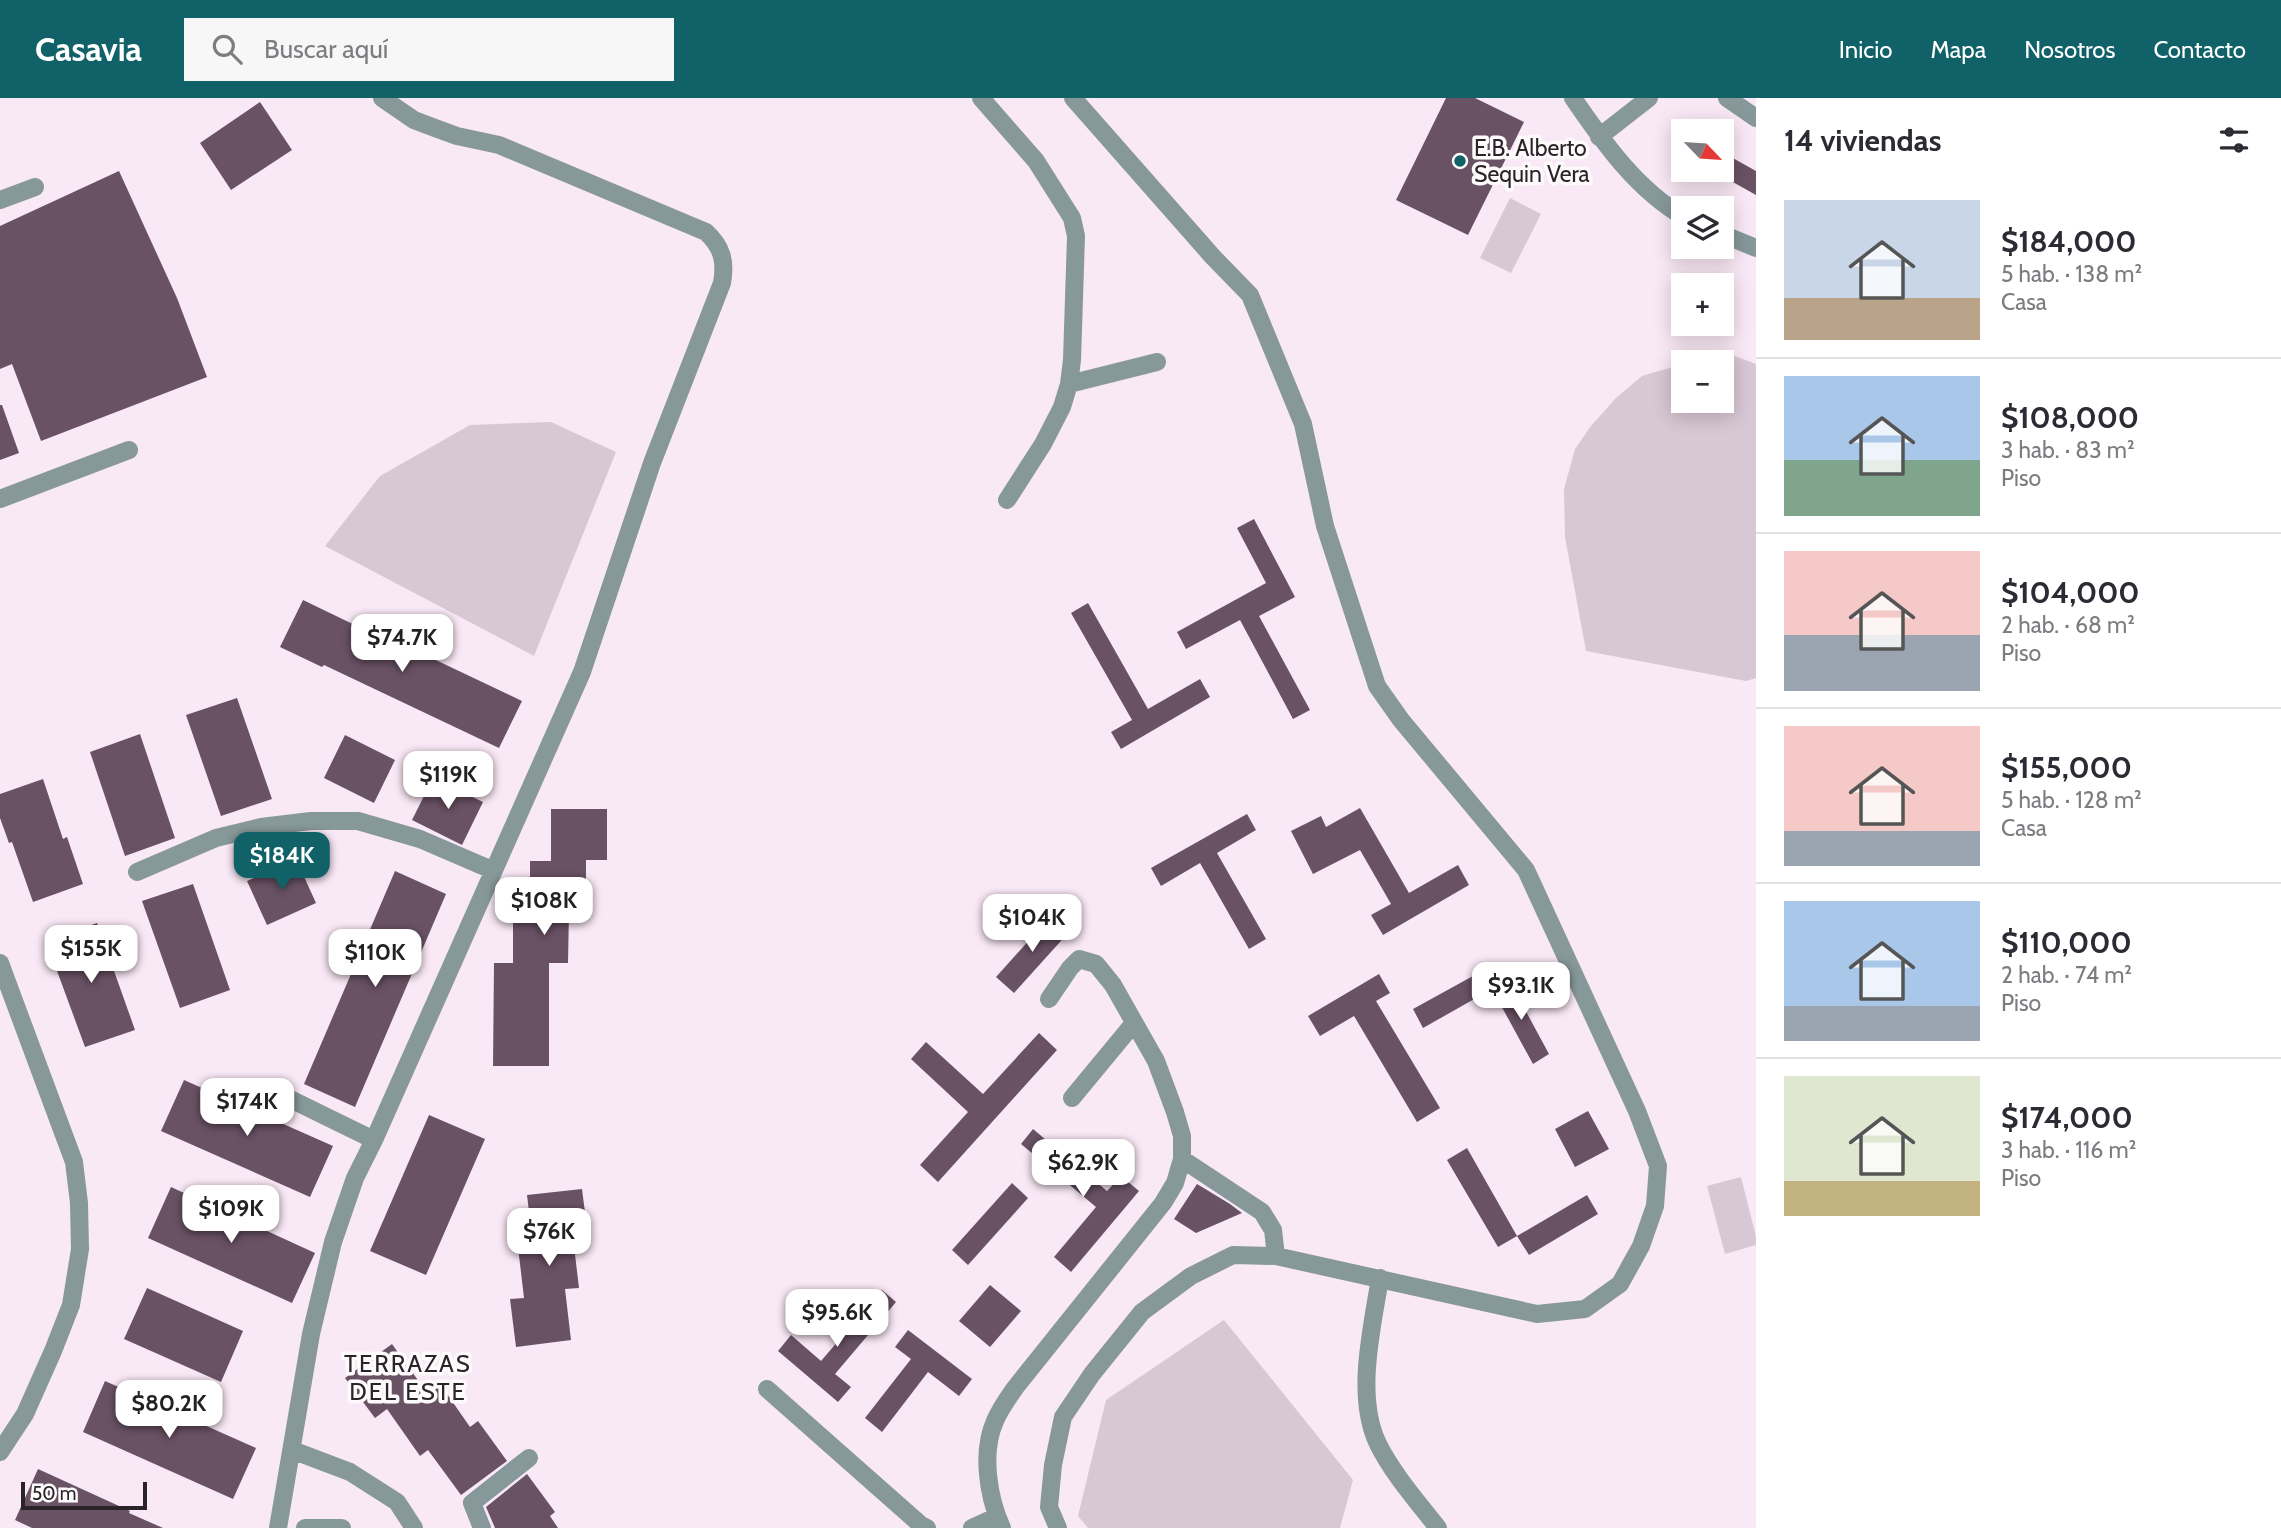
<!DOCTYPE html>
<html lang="es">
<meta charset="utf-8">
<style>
:root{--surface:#fff;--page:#f7f7f7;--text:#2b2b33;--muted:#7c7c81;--line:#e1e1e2;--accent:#116168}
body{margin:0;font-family:Cabin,sans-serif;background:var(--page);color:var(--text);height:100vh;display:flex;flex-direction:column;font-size:26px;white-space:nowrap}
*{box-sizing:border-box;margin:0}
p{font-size:23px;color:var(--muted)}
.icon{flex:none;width:38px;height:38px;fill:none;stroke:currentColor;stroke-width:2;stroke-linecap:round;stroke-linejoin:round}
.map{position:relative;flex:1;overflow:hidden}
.panel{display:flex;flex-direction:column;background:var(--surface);width:525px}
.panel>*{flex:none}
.needle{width:46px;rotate:115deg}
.buttons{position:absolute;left:1671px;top:21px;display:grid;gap:14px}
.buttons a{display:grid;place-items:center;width:63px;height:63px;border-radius:0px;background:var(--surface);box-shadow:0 4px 18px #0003;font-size:35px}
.scale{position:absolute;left:21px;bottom:18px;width:126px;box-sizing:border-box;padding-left:7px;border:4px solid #2a2429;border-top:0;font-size:19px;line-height:24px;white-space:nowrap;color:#2a2429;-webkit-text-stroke:5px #fdfafc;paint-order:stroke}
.price{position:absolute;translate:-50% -60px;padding:0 16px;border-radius:14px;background:#fff;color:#222;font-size:23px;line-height:46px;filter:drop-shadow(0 2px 4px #0008)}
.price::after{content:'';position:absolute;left:50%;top:42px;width:21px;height:16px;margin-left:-10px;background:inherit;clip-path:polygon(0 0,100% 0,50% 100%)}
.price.current{background:var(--accent);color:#fff}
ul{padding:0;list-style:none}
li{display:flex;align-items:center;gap:21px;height:175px;padding:0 28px}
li+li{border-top:2px solid var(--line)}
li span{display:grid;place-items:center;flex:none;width:196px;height:140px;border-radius:0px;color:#555}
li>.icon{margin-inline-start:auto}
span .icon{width:84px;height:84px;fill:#fffc;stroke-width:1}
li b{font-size:30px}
h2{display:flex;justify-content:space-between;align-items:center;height:84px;padding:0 28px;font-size:30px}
header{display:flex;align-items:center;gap:42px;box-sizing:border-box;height:98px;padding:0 35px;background:var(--accent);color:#fff}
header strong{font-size:33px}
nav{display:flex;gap:38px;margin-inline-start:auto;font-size:24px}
.search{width:490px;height:63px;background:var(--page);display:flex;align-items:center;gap:18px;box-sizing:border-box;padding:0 24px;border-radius:0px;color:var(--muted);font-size:26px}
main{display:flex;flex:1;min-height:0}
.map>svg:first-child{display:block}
.green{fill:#d8c7d4}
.building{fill:#6a5265}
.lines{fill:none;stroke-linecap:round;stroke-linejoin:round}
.minor{stroke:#87989a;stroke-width:18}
.poi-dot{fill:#116168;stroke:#fdfafc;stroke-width:2.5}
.labels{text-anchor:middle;stroke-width:7;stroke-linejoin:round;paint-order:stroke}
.poi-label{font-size:23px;fill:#2a2429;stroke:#fdfafc;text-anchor:start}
.neighbourhood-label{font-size:24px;letter-spacing:2px;fill:#2a2429;stroke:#fdfafc}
</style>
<header>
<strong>Casavia</strong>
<div class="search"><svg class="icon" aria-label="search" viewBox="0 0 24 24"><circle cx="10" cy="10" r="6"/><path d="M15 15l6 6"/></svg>Buscar aquí</div>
<nav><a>Inicio</a><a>Mapa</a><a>Nosotros</a><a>Contacto</a></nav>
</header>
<main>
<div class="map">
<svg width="1756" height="1430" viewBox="0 0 1756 1430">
<rect width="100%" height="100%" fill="#f9e8f5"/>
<path class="green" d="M1510,100L1541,116L1511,175L1480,160Z
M1724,254L1756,266V580L1746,583L1586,553L1565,439L1564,391L1575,351L1591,328L1616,300L1642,278L1683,266L1684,303H1722V264H1689Z
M551,324L616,354L534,558L325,448L380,378L470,327Z
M1741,1079L1756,1139V1147L1725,1156L1707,1088Z
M1224,1222L1353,1382L1340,1430H1088L1078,1418L1106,1302Z"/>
<path class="building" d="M1446,0H1475L1524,24L1468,137L1396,102Z
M260,4L292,52L231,92L200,45Z
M1722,54L1756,73V97L1722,78Z
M119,73L177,200L207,279L41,343L12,266L0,271V128Z
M0,307H2L19,355L0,362Z
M1254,421L1295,499L1259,518L1310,612L1293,621L1240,522L1186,551L1177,534L1266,485L1237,430Z
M303,502L361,530L362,527L522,603L499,650L324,567L322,569L280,549Z
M1088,505L1148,611L1200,581L1210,599L1121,651L1111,634L1132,622L1071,515Z
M237,600L272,701L221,718L186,617Z
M140,636L175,740L125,758L90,654Z
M345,637L395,662L374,705L324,680Z
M433,680L483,704L462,747L412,722Z
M43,681L63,741L67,739L83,786L33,804L12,744L9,745L0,720V696Z
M1360,710L1409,795L1458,767L1469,787L1383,837L1371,817L1391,806L1360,752L1313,776L1291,733L1321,718L1326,729Z
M551,711H607V762H586V813H569L568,865H549V968H493L494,865H513V814H530V763H551Z
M1247,716L1256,732L1217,755L1266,841L1249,851L1200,765L1161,788L1151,770Z
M296,761L316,805L267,827L247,783Z
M395,773L446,796L355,1009L304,986Z
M193,786L230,892L180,910L142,803Z
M1051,818L1069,834L1014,895L996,879Z
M97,825L135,932L85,949L46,843Z
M1482,873L1492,891L1423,930L1413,911Z
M1379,876L1390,895L1376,903L1440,1010L1417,1024L1354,918L1320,938L1308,918Z
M1509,882L1549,956L1533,966L1492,891Z
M1039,935L1057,952L938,1084L920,1067L968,1014L911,961L926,944L983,996Z
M184,982L333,1048L310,1099L161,1033Z
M1588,1013L1609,1051L1575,1069L1555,1031Z
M429,1017L485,1041L426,1177L370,1153Z
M1033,1031L1107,1093L1121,1078L1139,1093L1071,1174L1054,1159L1096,1109L1021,1046Z
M1467,1050L1517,1138L1498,1149L1447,1062Z
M1012,1085L1028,1100L968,1167L952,1152Z
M1197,1086L1230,1106L1242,1115L1196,1135L1174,1121Z
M171,1089L315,1155L292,1205L148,1140Z
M582,1091L588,1138L573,1140L579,1190L565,1191L571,1242L516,1249L510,1201L524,1200L518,1149L533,1147L527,1097Z
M1587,1097L1598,1116L1529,1157L1517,1138Z
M990,1187L1021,1213L990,1249L959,1223Z
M147,1190L243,1233L221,1284L124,1241Z
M882,1192L896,1204L835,1276L851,1289L838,1304L778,1253L791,1237L821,1263Z
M908,1232L972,1281L959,1298L928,1274L882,1334L865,1320L911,1261L895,1249Z
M392,1246L425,1292L438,1283L470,1329L478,1323L507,1363L461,1397L428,1352L420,1358L387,1311L375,1320L345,1280Z
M105,1283L256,1350L233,1401L83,1334Z
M38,1371L130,1413L129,1415L163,1430H32L15,1422Z
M527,1376L555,1414L550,1418L558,1430H495L486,1409Z"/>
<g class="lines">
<path class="minor" d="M981,0L1036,63L1072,120L1076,138L1072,262L1069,286L1062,309L1043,346L1007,402
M1573,0C1603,44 1637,92 1684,119
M1727,0L1756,20
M1599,39L1649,0
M0,102L35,89
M1722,136L1756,150
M1069,286L1157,264
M0,401L129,352
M137,774L216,740L261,729L311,723H358L420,741L492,772
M0,865L74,1064L79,1105L80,1151L71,1207L53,1253L25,1316L0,1354
M282,997L374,1042
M1072,1000L1134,925
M1182,1061L1262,1114L1273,1132L1276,1158
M1380,1180C1372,1231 1355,1298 1378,1346C1393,1376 1417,1403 1438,1430
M767,1291L921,1427L927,1430
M292,1352L350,1374L397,1404L414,1430
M278,1430L311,1236L333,1144L355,1080L374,1042L582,574L652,365L722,185C726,163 722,149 706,134L499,47L457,38L435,30L414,22L382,0
M305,1430H342
M482,1430L472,1405L529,1360
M972,1430L996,1419
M1002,1430C988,1399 981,1354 995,1323C1000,1311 1008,1300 1015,1290L1163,1105L1175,1085L1182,1061V1038L1175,1014L1156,963L1113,887L1096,866L1079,861L1070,870L1049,901
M1058,1430L1049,1409L1053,1367L1063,1319L1092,1276L1142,1214L1191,1178L1233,1157L1276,1158L1537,1216L1585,1211L1620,1186L1641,1148L1655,1108L1658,1068L1637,1013L1526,772L1401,622L1377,588L1325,428L1303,326L1250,197L1213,159L1073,0"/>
</g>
<circle class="poi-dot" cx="1460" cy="63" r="7"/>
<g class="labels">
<g class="poi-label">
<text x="1474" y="58">E.B. Alberto<tspan x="1474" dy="26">Sequin Vera</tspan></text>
</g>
<g class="neighbourhood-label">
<text x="408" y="1274">TERRAZAS<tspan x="408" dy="28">DEL ESTE</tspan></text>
</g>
</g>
</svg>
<div class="buttons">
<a><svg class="needle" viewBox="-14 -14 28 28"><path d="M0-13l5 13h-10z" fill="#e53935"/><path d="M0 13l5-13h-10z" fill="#7c7c81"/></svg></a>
<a><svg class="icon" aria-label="layers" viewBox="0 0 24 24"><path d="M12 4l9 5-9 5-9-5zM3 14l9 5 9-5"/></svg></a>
<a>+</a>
<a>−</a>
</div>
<div class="scale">50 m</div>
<b class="price" style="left:402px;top:576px">$74.7K</b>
<b class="price" style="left:448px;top:713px">$119K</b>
<b class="price current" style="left:282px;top:794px">$184K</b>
<b class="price" style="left:544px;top:839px">$108K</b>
<b class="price" style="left:1032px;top:856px">$104K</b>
<b class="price" style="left:91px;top:887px">$155K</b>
<b class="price" style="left:375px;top:891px">$110K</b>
<b class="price" style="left:1521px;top:924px">$93.1K</b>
<b class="price" style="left:247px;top:1040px">$174K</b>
<b class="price" style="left:1083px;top:1101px">$62.9K</b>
<b class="price" style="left:231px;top:1147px">$109K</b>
<b class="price" style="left:549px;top:1170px">$76K</b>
<b class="price" style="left:837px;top:1251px">$95.6K</b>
<b class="price" style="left:169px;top:1342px">$80.2K</b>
</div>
<section class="panel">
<h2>14 viviendas<svg class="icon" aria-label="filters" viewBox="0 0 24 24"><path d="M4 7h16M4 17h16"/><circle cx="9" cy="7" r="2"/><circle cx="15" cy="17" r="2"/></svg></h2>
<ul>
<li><span style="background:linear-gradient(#c9d6e8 70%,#b9a48a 0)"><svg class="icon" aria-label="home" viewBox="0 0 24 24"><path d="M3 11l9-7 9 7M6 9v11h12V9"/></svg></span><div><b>$184,000</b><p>5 hab. · 138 m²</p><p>Casa</p></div></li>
<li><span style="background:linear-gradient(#a9c7e8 60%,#7fa58c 0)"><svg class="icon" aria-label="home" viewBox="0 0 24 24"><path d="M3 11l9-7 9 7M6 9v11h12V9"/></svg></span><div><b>$108,000</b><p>3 hab. · 83 m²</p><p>Piso</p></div></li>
<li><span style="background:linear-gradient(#f6c9c9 60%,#9aa5b1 0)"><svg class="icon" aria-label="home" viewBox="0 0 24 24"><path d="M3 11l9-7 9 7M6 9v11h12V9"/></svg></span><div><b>$104,000</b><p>2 hab. · 68 m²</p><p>Piso</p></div></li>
<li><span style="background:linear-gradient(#f6c9c9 75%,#9aa5b1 0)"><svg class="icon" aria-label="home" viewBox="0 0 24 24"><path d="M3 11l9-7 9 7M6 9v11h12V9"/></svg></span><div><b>$155,000</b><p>5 hab. · 128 m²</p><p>Casa</p></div></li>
<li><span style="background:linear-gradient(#a9c7e8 75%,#9aa5b1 0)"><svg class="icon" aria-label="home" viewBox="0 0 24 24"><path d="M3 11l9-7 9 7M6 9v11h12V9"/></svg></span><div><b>$110,000</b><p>2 hab. · 74 m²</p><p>Piso</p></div></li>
<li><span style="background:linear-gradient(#dfe7d0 75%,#c2b280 0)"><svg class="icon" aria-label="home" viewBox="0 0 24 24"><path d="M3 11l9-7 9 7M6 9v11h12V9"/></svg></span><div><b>$174,000</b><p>3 hab. · 116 m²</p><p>Piso</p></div></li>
</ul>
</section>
</main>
